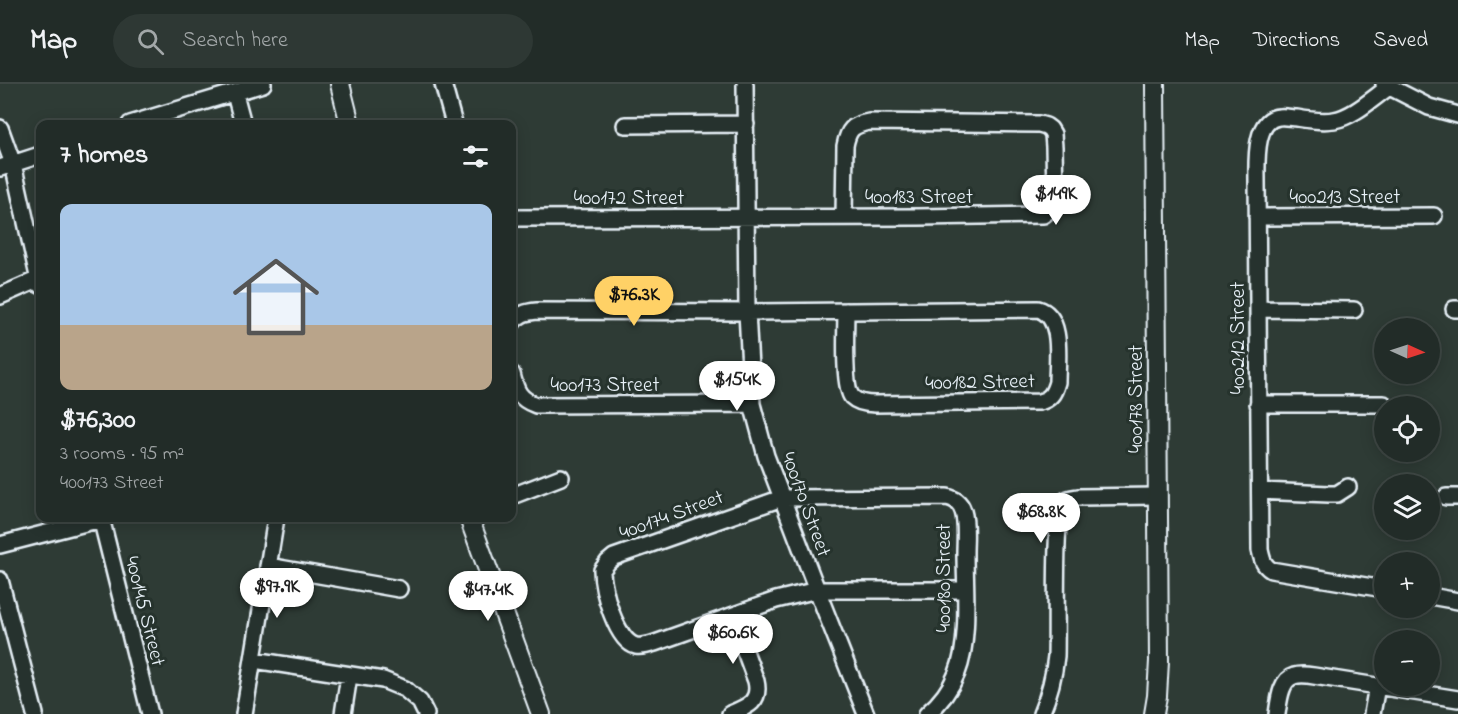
<!DOCTYPE html>
<meta charset="utf-8">
<style>
:root{--surface:#222c28;--page:#2e3834;--text:#f1f3f6;--muted:#a2a7a8;--line:#3f4845;--accent:#ffd166}
body{margin:0;font-family:"Indie Flower",sans-serif;background:var(--page);color:var(--text);height:100vh;display:flex;flex-direction:column;font-size:22px;white-space:nowrap}
*{box-sizing:border-box;margin:0}
p{font-size:20px;color:var(--muted)}
.icon{flex:none;width:33px;height:33px;fill:none;stroke:currentColor;stroke-width:2;stroke-linecap:round;stroke-linejoin:round}
.map{position:relative;flex:1;overflow:hidden}
.drawer{position:absolute;left:36px;top:36px;width:480px;height:402px;display:flex;flex-direction:column;background:var(--surface);border-radius:12px;box-shadow:0 3px 15px #0003,0 0 0 2px var(--line)}
.drawer>*{flex:none}
.needle{width:39px;rotate:93deg}
.fabs{position:absolute;left:1374px;top:234px;display:grid;gap:12px}
.fabs a{display:grid;place-items:center;width:66px;height:66px;border-radius:50%;background:var(--surface);box-shadow:0 3px 15px #0003,0 0 0 2px var(--line);font-size:30px}
.price{position:absolute;translate:-50% -51px;padding:0 14px;border-radius:21px;background:#fff;color:#222;font-size:20px;line-height:39px;filter:drop-shadow(0 2px 3px #0008)}
.price::after{content:'';position:absolute;left:50%;top:36px;width:18px;height:14px;margin-left:-9px;background:inherit;clip-path:polygon(0 0,100% 0,50% 100%)}
.price.selected{background:var(--accent);color:#111}
ul{padding:0;list-style:none}
li{display:grid;align-content:center;gap:12px;height:318px;padding:0 24px}
li+li{border-top:2px solid var(--line)}
li span{display:grid;place-items:center;height:186px;border-radius:12px;color:#555}
li>.icon{margin-inline-start:auto}
span .icon{width:108px;height:108px;fill:#fffc;stroke-width:1}
li b{font-size:26px}
h2{display:flex;justify-content:space-between;align-items:center;height:72px;padding:0 24px;font-size:26px}
header{display:flex;align-items:center;gap:36px;box-sizing:border-box;height:84px;padding:0 30px;background:var(--surface);border-bottom:2px solid var(--line)}
header strong{font-size:28px}
nav{display:flex;gap:33px;margin-inline-start:auto;font-size:21px}
.search{width:420px;height:54px;background:var(--page);display:flex;align-items:center;gap:15px;box-sizing:border-box;padding:0 21px;border-radius:33px;color:var(--muted);font-size:22px}
.map>svg:first-child{display:block}
.lines{fill:none;stroke-linecap:round;stroke-linejoin:round}
.minor-casing{stroke:#e8f1f8;stroke-width:20}
.tertiary-casing{stroke:#e8f1f8;stroke-width:22}
.minor{stroke:#26332d;stroke-width:15}
.tertiary{stroke:#26332d;stroke-width:18}
.labels{text-anchor:middle;stroke-width:6;stroke-linejoin:round;paint-order:stroke}
.street-label{font-size:21px;fill:#e8f1f8;stroke:#26332d}
</style>
<header>
<strong>Map</strong>
<div class="search"><svg class="icon" aria-label="search" viewBox="0 0 24 24"><circle cx="10" cy="10" r="6"/><path d="M15 15l6 6"/></svg>Search here</div>
<nav><a>Map</a><a>Directions</a><a>Saved</a></nav>
</header>
<div class="map">
<svg width="1458" height="630" viewBox="0 0 1458 630">
<rect width="100%" height="100%" fill="#2e3b35"/>
<filter id="ink" filterUnits="userSpaceOnUse"><feTurbulence type="fractalNoise" baseFrequency=".0167" numOctaves="2"/><feDisplacementMap in="SourceGraphic" scale="12" xChannelSelector="R" yChannelSelector="G"/><feConvolveMatrix kernelMatrix="1 2 1 2 8 2 1 2 1" color-interpolation-filters="sRGB"/></filter>
<g filter="url(#ink)">
<g class="lines">
<defs>
<path id="minor" d="M443,0L454,40
M745,0L747,228L752,320L766,372L782,414L817,506L866,630
M1384,0L1429,23L1458,31
M235,10L243,40
M130,40L263,0
M625,41L746,40
M0,44L13,80L40,201
M0,84L40,71
M1257,133L1434,132
M512,134L919,133L1043,131L1052,124L1054,118L1055,110L1054,63L1053,50L1050,45L1046,42L1039,40L869,38C852,41 848,46 845,62L844,133
M0,212L39,195
M1258,225L1354,226
M1454,225H1458
M512,239C519,230 526,228 537,227L747,228L1038,225C1064,232 1057,277 1057,298C1054,309 1050,316 1039,318L875,320C867,320 858,319 852,313C843,303 846,243 846,227
M512,290C516,307 519,315 536,321L752,320
M1258,320H1384
M1260,407L1329,410H1337L1348,403
M512,412L561,393
M1446,413H1458
M101,434L150,630
M0,461L101,435
M268,482L399,505
M0,496L35,630
M1384,505L1271,486C1263,481 1262,475 1260,466L1257,97C1257,79 1254,35 1279,33C1285,32 1291,34 1297,34C1309,36 1322,38 1334,36C1353,33 1373,14 1389,3
M1430,512L1458,517
M254,576L383,596L405,605L420,618L426,630
M244,630L276,434
M343,630L349,592
M730,630C747,623 761,618 756,597L732,532
M927,630C940,619 951,604 957,589C970,557 965,504 965,469C965,456 967,440 963,427C960,418 955,415 947,413L782,414L614,473L608,478L602,486C602,505 616,557 636,562C643,563 649,561 655,559L776,516L817,506H965
M1041,630C1049,611 1054,593 1056,572C1057,549 1054,431 1062,420C1066,414 1072,414 1078,413L1158,412
M1277,630C1279,618 1280,596 1294,592C1300,590 1308,591 1314,592L1458,615
M1372,630L1377,602"/>
<path id="tertiary" d="M340,0L350,40
M469,434L541,630
M1154,630L1157,612L1159,577L1155,0"/>
</defs>
<use href="#minor" class="minor-casing"/>
<use href="#tertiary" class="tertiary-casing"/>
<use href="#minor" class="minor"/>
<use href="#tertiary" class="tertiary"/>
</g>
</g>
<g class="labels">
<g class="street-label">
<text x="919" y="119">400183 Street</text>
<text x="1345" y="119">400213 Street</text>
<text x="629" y="120">400172 Street</text>
<text transform="translate(1237 254) rotate(-90)" y="7">400212 Street</text>
<text transform="translate(980 297) rotate(-1)" y="7">400182 Street</text>
<text x="605" y="307">400173 Street</text>
<text transform="translate(1135 315) rotate(-90)" y="7">400178 Street</text>
<text transform="translate(807 420) rotate(70)" y="7">400170 Street</text>
<text transform="translate(671 430) rotate(-20)" y="7">400174 Street</text>
<text transform="translate(943 494) rotate(-90)" y="7">400180 Street</text>
<text transform="translate(146 527) rotate(76)" y="7">400145 Street</text>
</g>
</g>
</svg>
<div class="fabs">
<a><svg class="needle" viewBox="-14 -14 28 28"><path d="M0-13l5 13h-10z" fill="#e53935"/><path d="M0 13l5-13h-10z" fill="#a2a7a8"/></svg></a>
<a><svg class="icon" aria-label="locate" viewBox="0 0 24 24"><circle cx="12" cy="12" r="6"/><path d="M12 2v4M12 18v4M2 12h4M18 12h4"/></svg></a>
<a><svg class="icon" aria-label="layers" viewBox="0 0 24 24"><path d="M12 4l9 5-9 5-9-5zM3 14l9 5 9-5"/></svg></a>
<a>+</a>
<a>−</a>
</div>
<b class="price" style="left:1056px;top:142px">$149K</b>
<b class="price selected" style="left:634px;top:243px">$76.3K</b>
<b class="price" style="left:737px;top:328px">$154K</b>
<b class="price" style="left:1041px;top:460px">$68.8K</b>
<b class="price" style="left:277px;top:535px">$97.9K</b>
<b class="price" style="left:488px;top:538px">$47.4K</b>
<b class="price" style="left:733px;top:581px">$60.6K</b>
<section class="drawer">
<h2>7 homes<svg class="icon" aria-label="filters" viewBox="0 0 24 24"><path d="M4 7h16M4 17h16"/><circle cx="9" cy="7" r="2"/><circle cx="15" cy="17" r="2"/></svg></h2>
<ul>
<li><span style="background:linear-gradient(#a9c7e8 65%,#b9a48a 0)"><svg class="icon" aria-label="home" viewBox="0 0 24 24"><path d="M3 11l9-7 9 7M6 9v11h12V9"/></svg></span><div><b>$76,300</b><p>3 rooms · 95 m²</p><p>400173 Street</p></div></li>
</ul>
</section>
</div>
